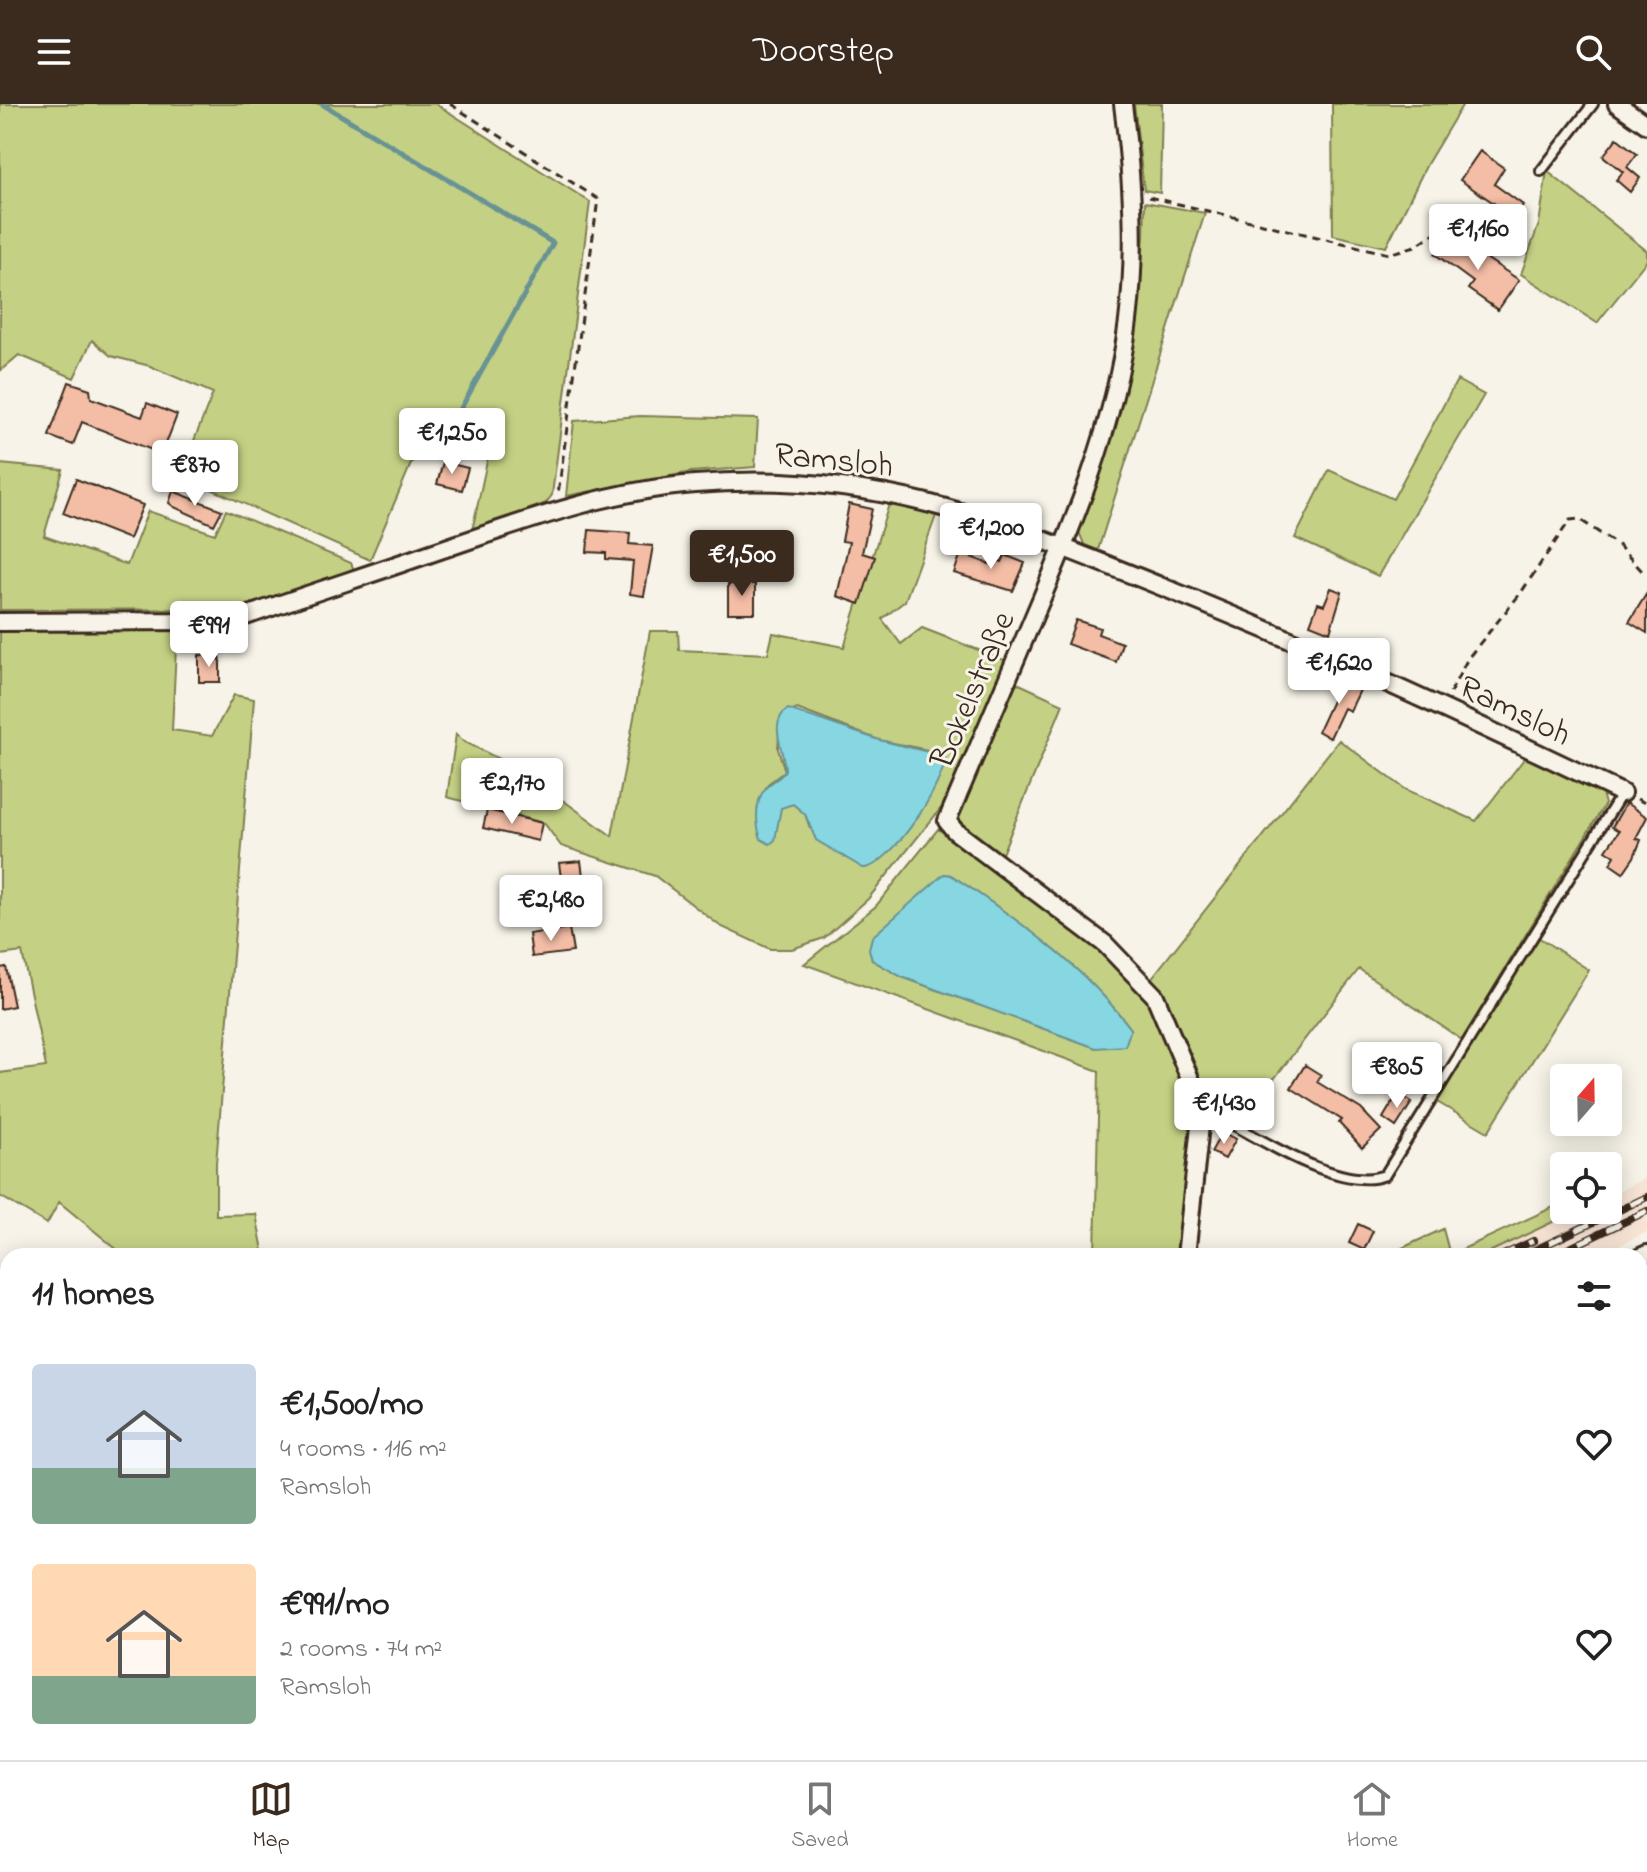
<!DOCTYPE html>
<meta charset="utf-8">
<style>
:root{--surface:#fff;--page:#f6f6f6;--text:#222;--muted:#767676;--line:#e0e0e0;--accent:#3b2a1e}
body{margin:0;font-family:"Indie Flower",sans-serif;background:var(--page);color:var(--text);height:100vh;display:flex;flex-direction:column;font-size:30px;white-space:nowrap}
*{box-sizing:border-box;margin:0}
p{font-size:26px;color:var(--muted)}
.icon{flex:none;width:44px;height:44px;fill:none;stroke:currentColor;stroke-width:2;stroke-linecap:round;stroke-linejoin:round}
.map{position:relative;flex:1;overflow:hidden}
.panel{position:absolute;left:0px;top:1144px;width:1648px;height:512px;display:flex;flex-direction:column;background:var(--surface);border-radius:24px 24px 0 0;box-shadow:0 4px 20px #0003}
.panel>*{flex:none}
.needle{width:52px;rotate:20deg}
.controls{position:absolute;left:1550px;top:960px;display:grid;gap:16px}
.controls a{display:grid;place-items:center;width:72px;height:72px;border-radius:8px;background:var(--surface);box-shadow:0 4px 20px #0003;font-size:40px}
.price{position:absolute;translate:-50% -68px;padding:0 18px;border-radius:8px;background:#fff;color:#222;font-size:26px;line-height:52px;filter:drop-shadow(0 2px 4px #0008)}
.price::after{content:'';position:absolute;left:50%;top:48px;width:24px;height:18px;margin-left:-12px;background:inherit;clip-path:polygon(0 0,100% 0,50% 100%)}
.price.on{background:var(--accent);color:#fff}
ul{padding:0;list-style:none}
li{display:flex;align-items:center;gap:24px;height:200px;padding:0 32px}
li span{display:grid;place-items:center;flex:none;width:224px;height:160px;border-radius:8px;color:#555}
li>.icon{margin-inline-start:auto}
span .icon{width:96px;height:96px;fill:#fffc;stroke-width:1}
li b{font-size:34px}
h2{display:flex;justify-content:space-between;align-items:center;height:96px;padding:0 32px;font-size:34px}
header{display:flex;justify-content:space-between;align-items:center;height:104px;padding:0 32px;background:var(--accent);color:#fff;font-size:36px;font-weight:600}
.dock{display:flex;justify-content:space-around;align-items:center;height:112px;border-top:2px solid var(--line);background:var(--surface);font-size:22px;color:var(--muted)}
.dock a{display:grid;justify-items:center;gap:4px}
.dock .on{color:var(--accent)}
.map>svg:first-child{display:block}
.built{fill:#f6e3d4}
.green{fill:#c4d184;stroke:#807e51;stroke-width:2;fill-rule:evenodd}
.water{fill:#87d7e2;stroke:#699294;stroke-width:2}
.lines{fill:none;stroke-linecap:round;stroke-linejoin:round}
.stream{stroke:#699294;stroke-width:5}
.building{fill:#f3bda6;stroke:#3b2a1e;stroke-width:2}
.service-casing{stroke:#3b2a1e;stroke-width:14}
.minor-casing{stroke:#3b2a1e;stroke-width:22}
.path{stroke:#3b2a1e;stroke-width:3;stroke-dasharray:8 6;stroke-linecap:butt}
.service{stroke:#f7f3e8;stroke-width:8}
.minor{stroke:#f7f3e8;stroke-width:16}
.rail-casing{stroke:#3b2a1e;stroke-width:8}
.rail{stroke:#f7f3e8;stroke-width:5;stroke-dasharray:15;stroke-linecap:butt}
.labels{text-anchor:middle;stroke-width:6;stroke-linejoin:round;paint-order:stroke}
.street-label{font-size:34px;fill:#3b2a1e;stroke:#f7f3e8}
</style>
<header><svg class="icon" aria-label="menu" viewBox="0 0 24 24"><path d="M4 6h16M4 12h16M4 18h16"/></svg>Doorstep<svg class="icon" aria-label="search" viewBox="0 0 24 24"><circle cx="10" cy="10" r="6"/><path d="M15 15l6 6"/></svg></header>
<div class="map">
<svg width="1647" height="1656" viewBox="0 0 1647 1656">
<rect width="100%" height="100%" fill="#f7f3e8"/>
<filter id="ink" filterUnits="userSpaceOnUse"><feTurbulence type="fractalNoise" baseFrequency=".0125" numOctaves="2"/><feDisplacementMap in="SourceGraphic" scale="16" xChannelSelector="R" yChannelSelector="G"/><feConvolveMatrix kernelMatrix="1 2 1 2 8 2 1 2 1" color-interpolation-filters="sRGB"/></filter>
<g filter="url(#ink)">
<path class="built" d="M1647,1073V1128L1596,1152H1481L1578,1106H1608V1092Z
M431,1648H547L529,1656H414Z"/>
<path class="green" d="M0,0H436L590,98L552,391L546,399L472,427L489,348L422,334L370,456L189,375L185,359L213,289L150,262L111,252L92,236L74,274L19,251L0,267Z
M1134,0H1162L1160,89L1144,86Z
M1332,0H1463L1427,60L1386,143L1333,131Z
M1547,67L1647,147V156L1597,219L1521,170L1539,120Z
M1145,98L1205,109L1097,449L1086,445L1079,428C1119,317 1144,216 1145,98Z
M1457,276L1484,291L1378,472L1295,434L1329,366L1393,395Z
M640,312L758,315L755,363L691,368L566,392L574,317Z
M0,360L63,366L44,432L127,461L148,407L215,430L226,406L351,459L354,466L351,471L244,505L0,506Z
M890,397L937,409L905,497L882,515L901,540L922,524L1007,557L942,703L868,795L824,834L792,845H770L720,822L655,772L561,742L544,719L447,693L456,630L463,637L523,667L612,732L650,527H678L679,546L768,550L773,529L844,543ZM797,605L879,636L942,649L810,724L805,710L793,700L781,703L775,721L759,698L768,680L785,667L778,645L780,614Z
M177,523L172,626L212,632L234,591L254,595L216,1060V1111L256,1110L264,1152H125L59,1098L47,1120L0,1092V969L46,963L22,848L0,851V525Z
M1015,578L1063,600L1002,750L963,720L958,713Z
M1339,636L1405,685L1476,717L1527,651L1601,686L1605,700L1462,936L1359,865L1243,1015L1210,996L1168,898L1151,875Z
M938,725L1066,816L1122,864L1149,896L1194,1003L1181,1152H1095L1099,967L804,860L876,802ZM944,770L951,771C1017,815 1083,861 1131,925L1096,944L902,873L872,856L912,802Z
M1538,833L1589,866L1488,1028L1437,998Z
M1564,1098V1106H1578L1481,1152H1385L1443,1125L1450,1151Z
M167,1648H431L414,1656H165Z
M547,1648H1072L1068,1656H530Z
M1093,1648H1253L1251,1656H1089Z"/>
<path class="water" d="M788,605L879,636L945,652C947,677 888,766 863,764L816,736L805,710L793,700L781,704L775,736L770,740L761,735C755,718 754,691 771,679C777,674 781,674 785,666C785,649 767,618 788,605Z
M944,770L951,771C1017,815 1083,861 1131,925L1125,942L1096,944L902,873L872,856L869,845L872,833Z"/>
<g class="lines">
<path class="stream" d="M322,0L553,139L445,333"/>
</g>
<path class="building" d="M1617,34L1637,50L1627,63L1640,74L1630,88L1616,76L1623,68L1603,52Z
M1480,47L1504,64L1494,80L1523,101L1501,132L1485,121L1498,102L1460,76Z
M1450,130L1519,176L1498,206L1468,185L1473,178L1435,150Z
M69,278L90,285L91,294L142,313L147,299L177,311L162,350L82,318L73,341L49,332Z
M443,358L468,364L462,386L437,380Z
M76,375L143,401L129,435L63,409Z
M173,387L222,406L214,421L174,403L169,399Z
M849,400L872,405L862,449L875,453L860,500L837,492L849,438L842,437Z
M589,426L630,429L629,440L653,442L644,492L630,490L633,457L606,455V449L587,448Z
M961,449L989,460L991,454L1002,458L1005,451L1025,459L1013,487L954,469Z
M728,480H755V509H728Z
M1331,484L1342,488L1330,528L1310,520L1318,499L1324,501Z
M1647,489V529L1629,518Z
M1076,516L1100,524L1098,530L1122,539L1116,558L1067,540Z
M199,551L220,552V578H199Z
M1342,575L1361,584L1350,607L1344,604L1330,634L1318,627Z
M1626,699L1647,713L1636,734L1641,736L1634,753L1623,769L1610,760L1615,752L1606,746L1619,727L1612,723Z
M487,706L542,719L538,737L483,724Z
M581,757L585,787L563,790L559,759Z
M569,824L573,848L532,853L529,830Z
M6,863L14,902L0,905V864Z
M1305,961L1321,971L1317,978L1361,1005L1381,1026L1362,1044L1339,1019L1342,1016L1291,984Z
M1398,989L1412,998L1396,1023L1383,1014Z
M1222,1028L1236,1035L1225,1055L1211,1048Z
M1358,1120L1373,1127L1364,1146L1349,1139Z"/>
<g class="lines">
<defs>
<path id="service" d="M1541,67L1593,0
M1202,1003C1244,1025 1339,1090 1385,1071L1622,689"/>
<path id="minor" d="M1123,0C1132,73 1137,144 1128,217C1115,322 1073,421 1032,517C1004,584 975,650 947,717L955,727L1105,840L1155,892L1202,1003L1186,1152
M1617,0L1647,21
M0,518L194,517L246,512C308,490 371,470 434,448C520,419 603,387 695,380C880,364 1008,421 1175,488C1327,549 1474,618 1622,689
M1640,1153L1647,1150
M1077,1656L1082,1648"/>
</defs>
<use href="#service" class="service-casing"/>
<use href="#minor" class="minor-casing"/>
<path class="path" d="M450,0L598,95L558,390
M1149,93L1389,150L1415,142L1438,127
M1450,589L1468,554L1520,490L1570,416L1579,415L1619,442L1643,468
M1637,695L1647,700
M188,1648L191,1656
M343,1656L360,1648
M619,1656L635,1648
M871,1656L874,1648
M1256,1656L1259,1648"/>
<use href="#service" class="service"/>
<use href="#minor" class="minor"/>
<defs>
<path id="rail" d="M1501,1152L1533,1137
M1522,1152L1647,1093
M1553,1152L1647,1107
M437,1656L454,1648
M458,1656L474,1648
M490,1656L507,1648
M512,1656L529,1648"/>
</defs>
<use href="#rail" class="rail-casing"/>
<use href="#rail" class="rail"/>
</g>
</g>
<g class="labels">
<g class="street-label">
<text transform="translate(834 354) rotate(6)" y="12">Ramsloh</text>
<text transform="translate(971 585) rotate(-67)" y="12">Bokelstraße</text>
<text transform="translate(1516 605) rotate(26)" y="12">Ramsloh</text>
</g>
</g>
</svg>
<div class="controls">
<a><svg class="needle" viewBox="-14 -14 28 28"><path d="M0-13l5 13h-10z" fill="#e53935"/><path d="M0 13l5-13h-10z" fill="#767676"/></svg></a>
<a><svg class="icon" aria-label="locate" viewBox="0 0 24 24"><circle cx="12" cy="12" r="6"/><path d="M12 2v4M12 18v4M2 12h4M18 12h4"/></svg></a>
</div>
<b class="price" style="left:1478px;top:168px">€1,160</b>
<b class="price" style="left:452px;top:372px">€1,250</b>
<b class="price" style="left:195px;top:404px">€870</b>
<b class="price" style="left:991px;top:467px">€1,200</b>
<b class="price on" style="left:742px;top:494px">€1,500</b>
<b class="price" style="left:209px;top:565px">€991</b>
<b class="price" style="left:1339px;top:602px">€1,620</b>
<b class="price" style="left:512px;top:722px">€2,170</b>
<b class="price" style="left:551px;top:839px">€2,480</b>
<b class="price" style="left:1397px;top:1006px">€805</b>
<b class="price" style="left:1224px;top:1042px">€1,430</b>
<section class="panel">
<h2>11 homes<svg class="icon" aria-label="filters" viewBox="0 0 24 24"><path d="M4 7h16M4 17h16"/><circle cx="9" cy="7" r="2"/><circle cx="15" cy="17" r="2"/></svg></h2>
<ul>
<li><span style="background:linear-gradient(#c9d6e8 65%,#7fa58c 0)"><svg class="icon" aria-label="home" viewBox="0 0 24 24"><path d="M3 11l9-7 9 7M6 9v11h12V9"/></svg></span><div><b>€1,500/mo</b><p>4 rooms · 116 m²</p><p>Ramsloh</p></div><svg class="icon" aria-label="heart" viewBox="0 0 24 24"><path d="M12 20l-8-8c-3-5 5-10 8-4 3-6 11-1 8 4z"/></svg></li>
<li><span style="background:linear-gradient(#ffd9b3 70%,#7fa58c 0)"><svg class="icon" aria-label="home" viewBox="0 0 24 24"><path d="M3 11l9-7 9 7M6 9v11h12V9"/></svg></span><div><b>€991/mo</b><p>2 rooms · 74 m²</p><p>Ramsloh</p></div><svg class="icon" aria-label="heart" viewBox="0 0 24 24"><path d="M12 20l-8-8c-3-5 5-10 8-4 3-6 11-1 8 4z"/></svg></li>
</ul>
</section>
</div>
<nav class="dock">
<a class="on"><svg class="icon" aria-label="map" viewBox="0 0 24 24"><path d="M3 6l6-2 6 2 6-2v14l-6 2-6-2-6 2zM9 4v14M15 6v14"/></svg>Map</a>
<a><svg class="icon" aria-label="saved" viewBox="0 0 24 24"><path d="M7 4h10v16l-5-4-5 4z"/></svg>Saved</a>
<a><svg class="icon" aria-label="home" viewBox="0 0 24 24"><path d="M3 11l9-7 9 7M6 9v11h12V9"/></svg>Home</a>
</nav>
